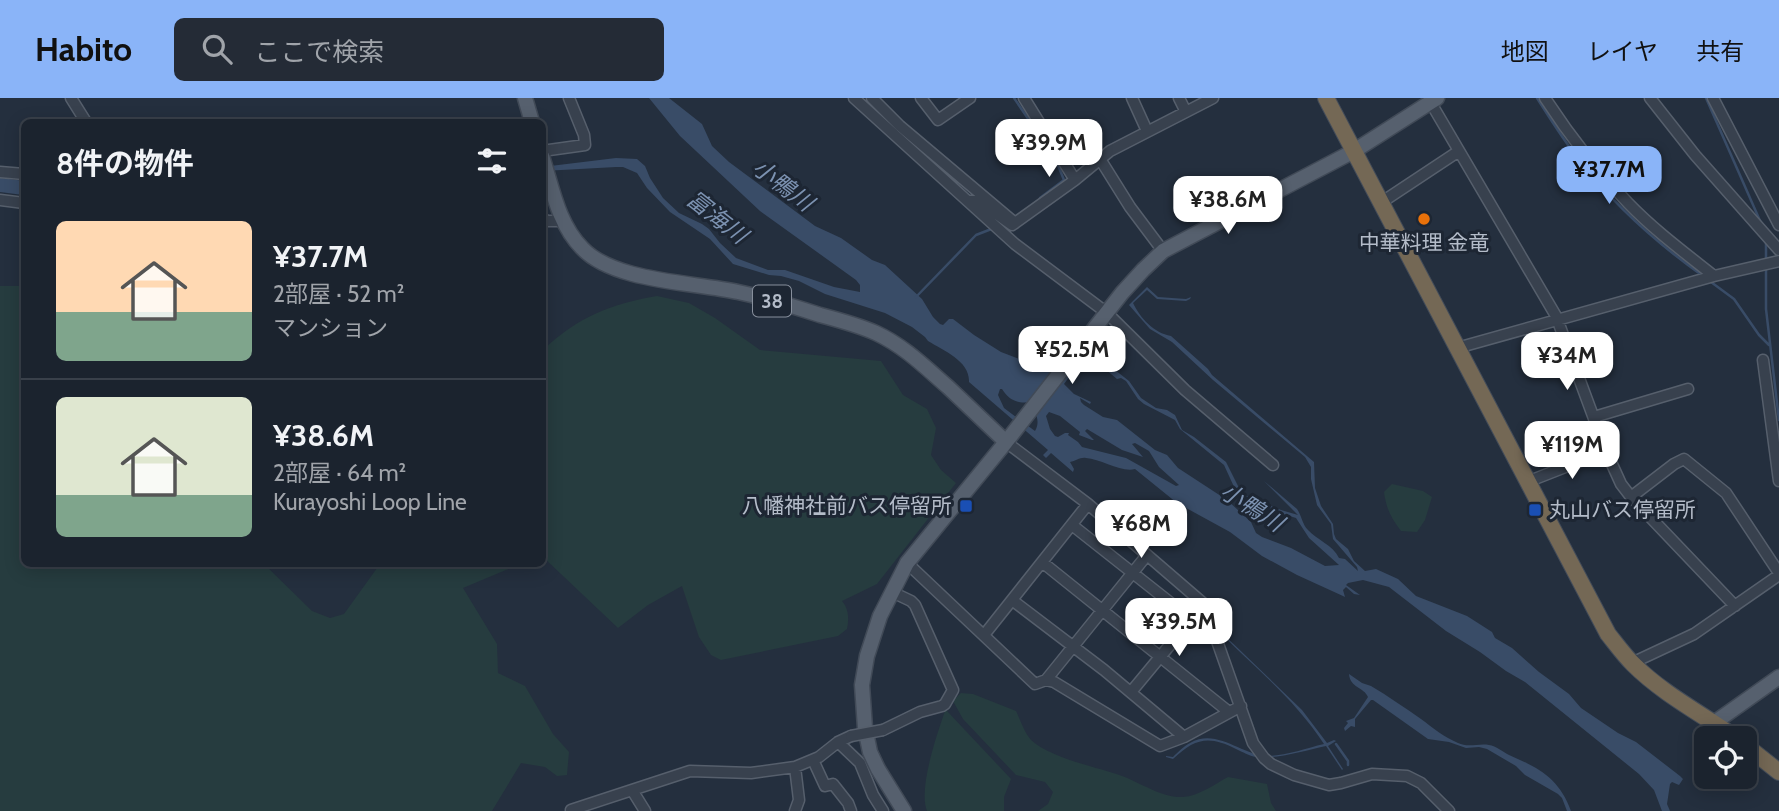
<!DOCTYPE html>
<html lang="ja">
<meta charset="utf-8">
<style>
:root{--surface:#1b232e;--page:#242b36;--text:#f1f3f6;--muted:#a0a4aa;--line:#39404a;--accent:#8ab4f8}
body{margin:0;font-family:Cabin,"Noto Sans JP",sans-serif;background:var(--page);color:var(--text);height:100vh;display:flex;flex-direction:column;font-size:26px;white-space:nowrap}
*{box-sizing:border-box;margin:0}
p{font-size:23px;color:var(--muted)}
.icon{flex:none;width:38px;height:38px;fill:none;stroke:currentColor;stroke-width:2;stroke-linecap:round;stroke-linejoin:round}
.map{position:relative;flex:1;overflow:hidden}
.drawer{position:absolute;left:21px;top:21px;width:525px;height:448px;display:flex;flex-direction:column;background:var(--surface);border-radius:10px;box-shadow:0 4px 18px #0003,0 0 0 2px var(--line)}
.drawer>*{flex:none}
.controls{position:absolute;left:1694px;top:628px;display:grid;gap:14px}
.controls a{display:grid;place-items:center;width:63px;height:63px;border-radius:10px;background:var(--surface);box-shadow:0 4px 18px #0003,0 0 0 2px var(--line);font-size:35px}
.price{position:absolute;translate:-50% -60px;padding:0 16px;border-radius:14px;background:#fff;color:#222;font-size:23px;line-height:46px;filter:drop-shadow(0 2px 4px #0008)}
.price::after{content:'';position:absolute;left:50%;top:42px;width:21px;height:16px;margin-left:-10px;background:inherit;clip-path:polygon(0 0,100% 0,50% 100%)}
.price.active{background:var(--accent);color:#111}
ul{padding:0;list-style:none}
li{display:flex;align-items:center;gap:21px;height:175px;padding:0 35px}
li+li{border-top:2px solid var(--line)}
li span{display:grid;place-items:center;flex:none;width:196px;height:140px;border-radius:10px;color:#555}
li>.icon{margin-inline-start:auto}
span .icon{width:84px;height:84px;fill:#fffc;stroke-width:1}
li b{font-size:30px}
h2{display:flex;justify-content:space-between;align-items:center;height:84px;padding:0 35px;font-size:30px}
header{display:flex;align-items:center;gap:42px;box-sizing:border-box;height:98px;padding:0 35px;background:var(--accent);color:#111}
header strong{font-size:33px}
nav{display:flex;gap:38px;margin-inline-start:auto;font-size:24px}
.search{width:490px;height:63px;background:var(--page);display:flex;align-items:center;gap:18px;box-sizing:border-box;padding:0 24px;border-radius:10px;color:var(--muted);font-size:26px}
.map>svg:first-child{display:block}
.green{fill:#263c3f}
.water{fill:#394c67;fill-rule:evenodd}
.lines{fill:none;stroke-linecap:round;stroke-linejoin:round}
.stream{stroke:#394c67;stroke-width:2.5}
.river{stroke:#394c67;stroke-width:14}
.minor-casing{stroke:#565f6c;stroke-width:13}
.major-casing{stroke:#414a57;stroke-width:17}
.highway-casing{stroke:#434c59;stroke-width:18}
.minor{stroke:#38414e;stroke-width:10}
.major{stroke:#56606e;stroke-width:14}
.highway{stroke:#746855;stroke-width:16}
.minor-bridge-casing{stroke:#565f6c;stroke-width:13;stroke-linecap:butt}
.minor-bridge{stroke:#38414e;stroke-width:10}
.food-dot{fill:#e8710a;stroke:#1d2633;stroke-width:2.5}
.transit-dot{fill:#1a4fb4;stroke:#1d2633;stroke-width:2.5}
.labels{text-anchor:middle;stroke-width:6;stroke-linejoin:round;paint-order:stroke}
.shield{fill:#1d2633;stroke:#878f9c;stroke-width:2}
.shield-label{font-size:19px;font-weight:bold;fill:#b4bcc9}
.poi-label{font-size:21px;fill:#b4bcc9;stroke:#1d2633}
.water-label{font-size:23px;font-style:italic;fill:#7c92b1;stroke:#1d2633}
</style>
<header>
<strong>Habito</strong>
<div class="search"><svg class="icon" aria-label="search" viewBox="0 0 24 24"><circle cx="10" cy="10" r="6"/><path d="M15 15l6 6"/></svg>ここで検索</div>
<nav><a>地図</a><a>レイヤ</a><a>共有</a></nav>
</header>
<div class="map">
<svg width="1779" height="713" viewBox="0 0 1779 713">
<rect width="100%" height="100%" fill="#242f3e"/>
<path class="green" d="M0,188H24V466H264L312,513L330,520L344,516L380,466H520L463,490L497,546L498,575L525,588L553,636L569,654L567,677L557,678L545,669L521,665L492,713H0Z
M657,198L689,205L715,220L760,252L881,263L903,297L927,311L936,330L931,357L941,372L956,385L877,486L842,503C849,511 849,521 847,531L838,538L721,562L711,557L699,539L682,488L648,507L618,530L543,459V252C578,219 610,206 657,198Z
M1392,386L1423,393L1432,399L1425,422L1417,434L1401,433C1391,420 1386,410 1384,394Z
M961,595L973,596L1016,613C1021,623 1024,634 1031,642C1050,660 1097,669 1122,678C1141,685 1162,700 1183,699C1199,698 1215,686 1228,679L1267,686L1271,705L1276,713H1038L1048,706L1053,694L1045,684L1016,677L963,621L953,603Z
M945,613H947L1011,681L1004,699V713H927C918,691 937,636 945,613Z"/>
<path class="water" d="M649,0H669L702,26L712,48L729,64L815,128L841,140L872,162L885,167L922,201L933,219L940,226L943,227L949,221H953L974,237L1001,254L1035,267L1055,271L1076,270L1094,266H1103L1110,268L1129,283L1141,300L1156,310L1167,312L1175,317L1182,332L1194,339L1226,364L1241,394L1247,398L1281,412L1298,417L1264,383L1297,411C1302,418 1302,426 1308,432C1317,442 1333,447 1339,460L1345,461L1358,473L1357,469L1333,441L1331,426L1317,407L1311,381V369L1305,359L1213,282L1172,244L1150,231L1129,207L1147,189L1158,199L1186,201L1191,199L1190,201L1186,203L1157,201L1147,192L1133,205C1140,220 1154,235 1171,238L1208,271L1212,277L1314,364L1315,390L1321,408L1333,426L1334,436L1336,441L1348,451L1354,463L1365,473L1376,471L1398,481L1416,498L1467,518L1492,534L1495,540L1512,550L1539,574L1569,596L1581,610L1618,635L1636,644L1680,678L1683,681L1679,687L1672,684L1670,686L1667,706L1670,713H1662L1654,692L1639,676L1525,584L1506,573L1480,554L1446,533L1389,489L1363,482L1348,485L1346,487L1360,497L1354,496L1346,489L1343,492L1345,499L1343,498L1297,477L1262,458L1230,434L1177,405L1135,371C1122,375 1101,361 1086,360C1080,359 1076,363 1070,364L1074,371L1073,374L1051,355L1046,360L1043,357L1048,352L969,284C970,263 944,253 928,243L925,239L912,229L885,215L825,196L799,183L781,178L769,177L733,166L710,141L670,114L647,90L637,75L623,69H616L543,73L542,69L616,60L637,61L645,68L650,80L663,100L679,115L702,126L709,131L720,145L736,160L768,172H785L834,189L860,194V187L856,182L760,113L680,38ZM1093,269L1105,271L1117,281L1121,280L1126,283L1138,301L1144,306L1175,322L1180,331L1224,367L1235,391L1241,396L1277,414L1296,420L1309,440L1339,467L1325,468L1291,450L1262,439L1256,435L1251,424L1227,402L1178,370L1167,357L1155,352L1117,322L1103,319L1084,307L1081,304L1080,300L1090,306L1091,304L1074,296L1064,286L1072,275ZM1000,291H1002C1009,302 1017,306 1031,304C1035,314 1041,323 1035,333L1004,310L998,297ZM1049,314L1060,318L1080,334L1079,337L1092,342H1094L1085,333L1087,331L1122,352L1143,359L1132,346L1135,345L1149,353L1159,369L1179,387L1176,388L1126,360L1082,349L1078,344L1068,337L1069,335H1065L1058,339L1055,338L1050,331L1046,318Z
M1219,532L1302,612L1327,645L1334,642L1336,643L1328,648L1343,671L1342,672L1326,648C1303,653 1279,661 1256,659C1249,658 1243,654 1236,651C1209,637 1195,640 1173,661L1166,659V658L1173,659C1178,654 1184,648 1190,645C1218,629 1242,659 1270,658C1288,657 1307,650 1324,646C1296,603 1255,569 1218,533Z
M1349,576L1362,585L1371,588C1388,598 1405,610 1421,621C1433,630 1444,639 1458,645C1468,650 1479,645 1489,647C1496,648 1503,654 1509,657C1539,670 1559,680 1571,713H1567L1562,700L1558,696L1525,677L1516,668L1487,651L1479,649L1466,650L1449,644L1428,641L1373,602H1371L1355,621V629L1351,628L1345,633L1344,630L1348,625L1346,623L1354,620L1368,599C1364,589 1350,590 1349,576Z"/>
<g class="lines">
<path class="stream" d="M1014,0L1055,60L1064,82L1040,100
M1537,0C1551,22 1564,43 1580,63C1614,107 1658,146 1703,178
M1706,0L1761,125
M1766,144V162
M1766,169V211L1779,322
M1711,184L1734,201L1759,237L1769,247
M916,199L976,137L994,130
M1336,646L1348,663V667"/>
<path class="river" d="M0,87L24,90"/>
<defs>
<path id="minor" d="M71,0L86,24
M854,0L1015,146L1107,215L1185,292L1273,367
M872,0L900,28L1015,125L1012,127L978,103H970
M921,0L938,22L970,0
M1024,0L1075,82
M1132,0L1147,33
M1179,0L1186,14
M1428,0L1556,218L1606,353L1621,386L1631,399L1674,366L1684,361L1726,395L1779,475
M1545,0C1569,37 1597,73 1628,105C1654,132 1685,155 1714,178
M1650,0L1695,57L1779,152
M1713,0L1779,127
M542,53L585,47L584,37L569,0
M1100,61L1130,109L1163,153
M0,74L24,76
M0,102L24,105
M1382,104L1459,53
M542,121L548,123H563
M1015,125L1075,82L1110,53L1213,0
M1457,250L1714,178L1779,163
M1763,262L1779,383
M1594,319L1688,291
M1006,344L1088,406L1204,506L1253,645L1264,660L1271,666L1294,677L1329,687L1341,685L1372,676L1407,678L1421,685L1449,713
M1527,384L1606,353
M1631,399L1735,508
M1072,427L1191,521
M1042,464L1229,614
M907,465L1035,586L1046,582L1054,584L1160,648L1184,639L1241,608
M1012,502L1104,572L1184,639
M984,537L1088,406
M1632,565L1694,536L1779,477
M1046,582L1147,457
M1131,594L1204,506
M883,632L920,614L942,608L945,606L953,592L915,507L911,503L892,494
M838,644L860,665L873,697L883,713
M813,662L825,688L833,686L848,705L851,713
M632,692L645,713
M571,712L690,673L751,675L795,669L819,659L838,644L851,638
M795,713L799,702L795,669"/>
<path id="major" d="M525,0L532,24
M542,58C552,89 558,126 582,150C614,184 693,184 738,194C766,200 793,208 820,217C839,222 858,227 876,235C904,248 925,269 948,289C967,307 987,326 1006,344
M1714,625L1779,579
M904,713L878,671L870,654L865,630L862,587L867,558L880,518L907,465L1006,344L1122,195L1143,172L1163,153L1354,53L1437,0"/>
<path id="highway" d="M1326,0L1608,536C1616,546 1624,557 1633,566C1663,596 1702,616 1736,640
M1745,647L1779,674"/>
</defs>
<use href="#minor" class="minor-casing"/>
<use href="#major" class="major-casing"/>
<use href="#highway" class="highway-casing"/>
<use href="#minor" class="minor"/>
<use href="#major" class="major"/>
<use href="#highway" class="highway"/>
<defs>
<path id="minor-bridge" d="M851,638L883,632"/>
</defs>
<use href="#minor-bridge" class="minor-bridge-casing"/>
<use href="#minor-bridge" class="minor-bridge"/>
</g>
<circle class="food-dot" cx="1424" cy="121" r="7"/>
<g class="transit-dot">
<rect x="959" y="401" width="14" height="14" rx="3.5"/>
<rect x="1528" y="405" width="14" height="14" rx="3.5"/>
</g>
<g class="labels">
<rect class="shield" x="753" y="187.5" width="38" height="31" rx="5"/>
<g class="shield-label">
<text x="772" y="210">38</text>
</g>
<g class="poi-label">
<text x="1424" y="152">中華料理 金竜</text>
<text x="952" y="415" text-anchor="end">八幡神社前バス停留所</text>
<text x="1549" y="419" text-anchor="start">丸山バス停留所</text>
</g>
<g class="water-label">
<text transform="translate(783 87) rotate(37)" y="8">小鴨川</text>
<text transform="translate(717 119) rotate(38)" y="8">富海川</text>
<text transform="translate(1252 409) rotate(32)" y="8">小鴨川</text>
</g>
</g>
</svg>
<div class="controls">
<a><svg class="icon" aria-label="locate" viewBox="0 0 24 24"><circle cx="12" cy="12" r="6"/><path d="M12 2v4M12 18v4M2 12h4M18 12h4"/></svg></a>
</div>
<b class="price" style="left:1049px;top:81px">¥39.9M</b>
<b class="price active" style="left:1609px;top:108px">¥37.7M</b>
<b class="price" style="left:1228px;top:138px">¥38.6M</b>
<b class="price" style="left:1072px;top:288px">¥52.5M</b>
<b class="price" style="left:1567px;top:294px">¥34M</b>
<b class="price" style="left:1572px;top:383px">¥119M</b>
<b class="price" style="left:1141px;top:462px">¥68M</b>
<b class="price" style="left:1179px;top:560px">¥39.5M</b>
<section class="drawer">
<h2>8件の物件<svg class="icon" aria-label="filters" viewBox="0 0 24 24"><path d="M4 7h16M4 17h16"/><circle cx="9" cy="7" r="2"/><circle cx="15" cy="17" r="2"/></svg></h2>
<ul>
<li><span style="background:linear-gradient(#ffd9b3 65%,#7fa58c 0)"><svg class="icon" aria-label="home" viewBox="0 0 24 24"><path d="M3 11l9-7 9 7M6 9v11h12V9"/></svg></span><div><b>¥37.7M</b><p>2部屋 · 52 m²</p><p>マンション</p></div></li>
<li><span style="background:linear-gradient(#dfe7d0 70%,#7fa58c 0)"><svg class="icon" aria-label="home" viewBox="0 0 24 24"><path d="M3 11l9-7 9 7M6 9v11h12V9"/></svg></span><div><b>¥38.6M</b><p>2部屋 · 64 m²</p><p>Kurayoshi Loop Line</p></div></li>
</ul>
</section>
</div>
